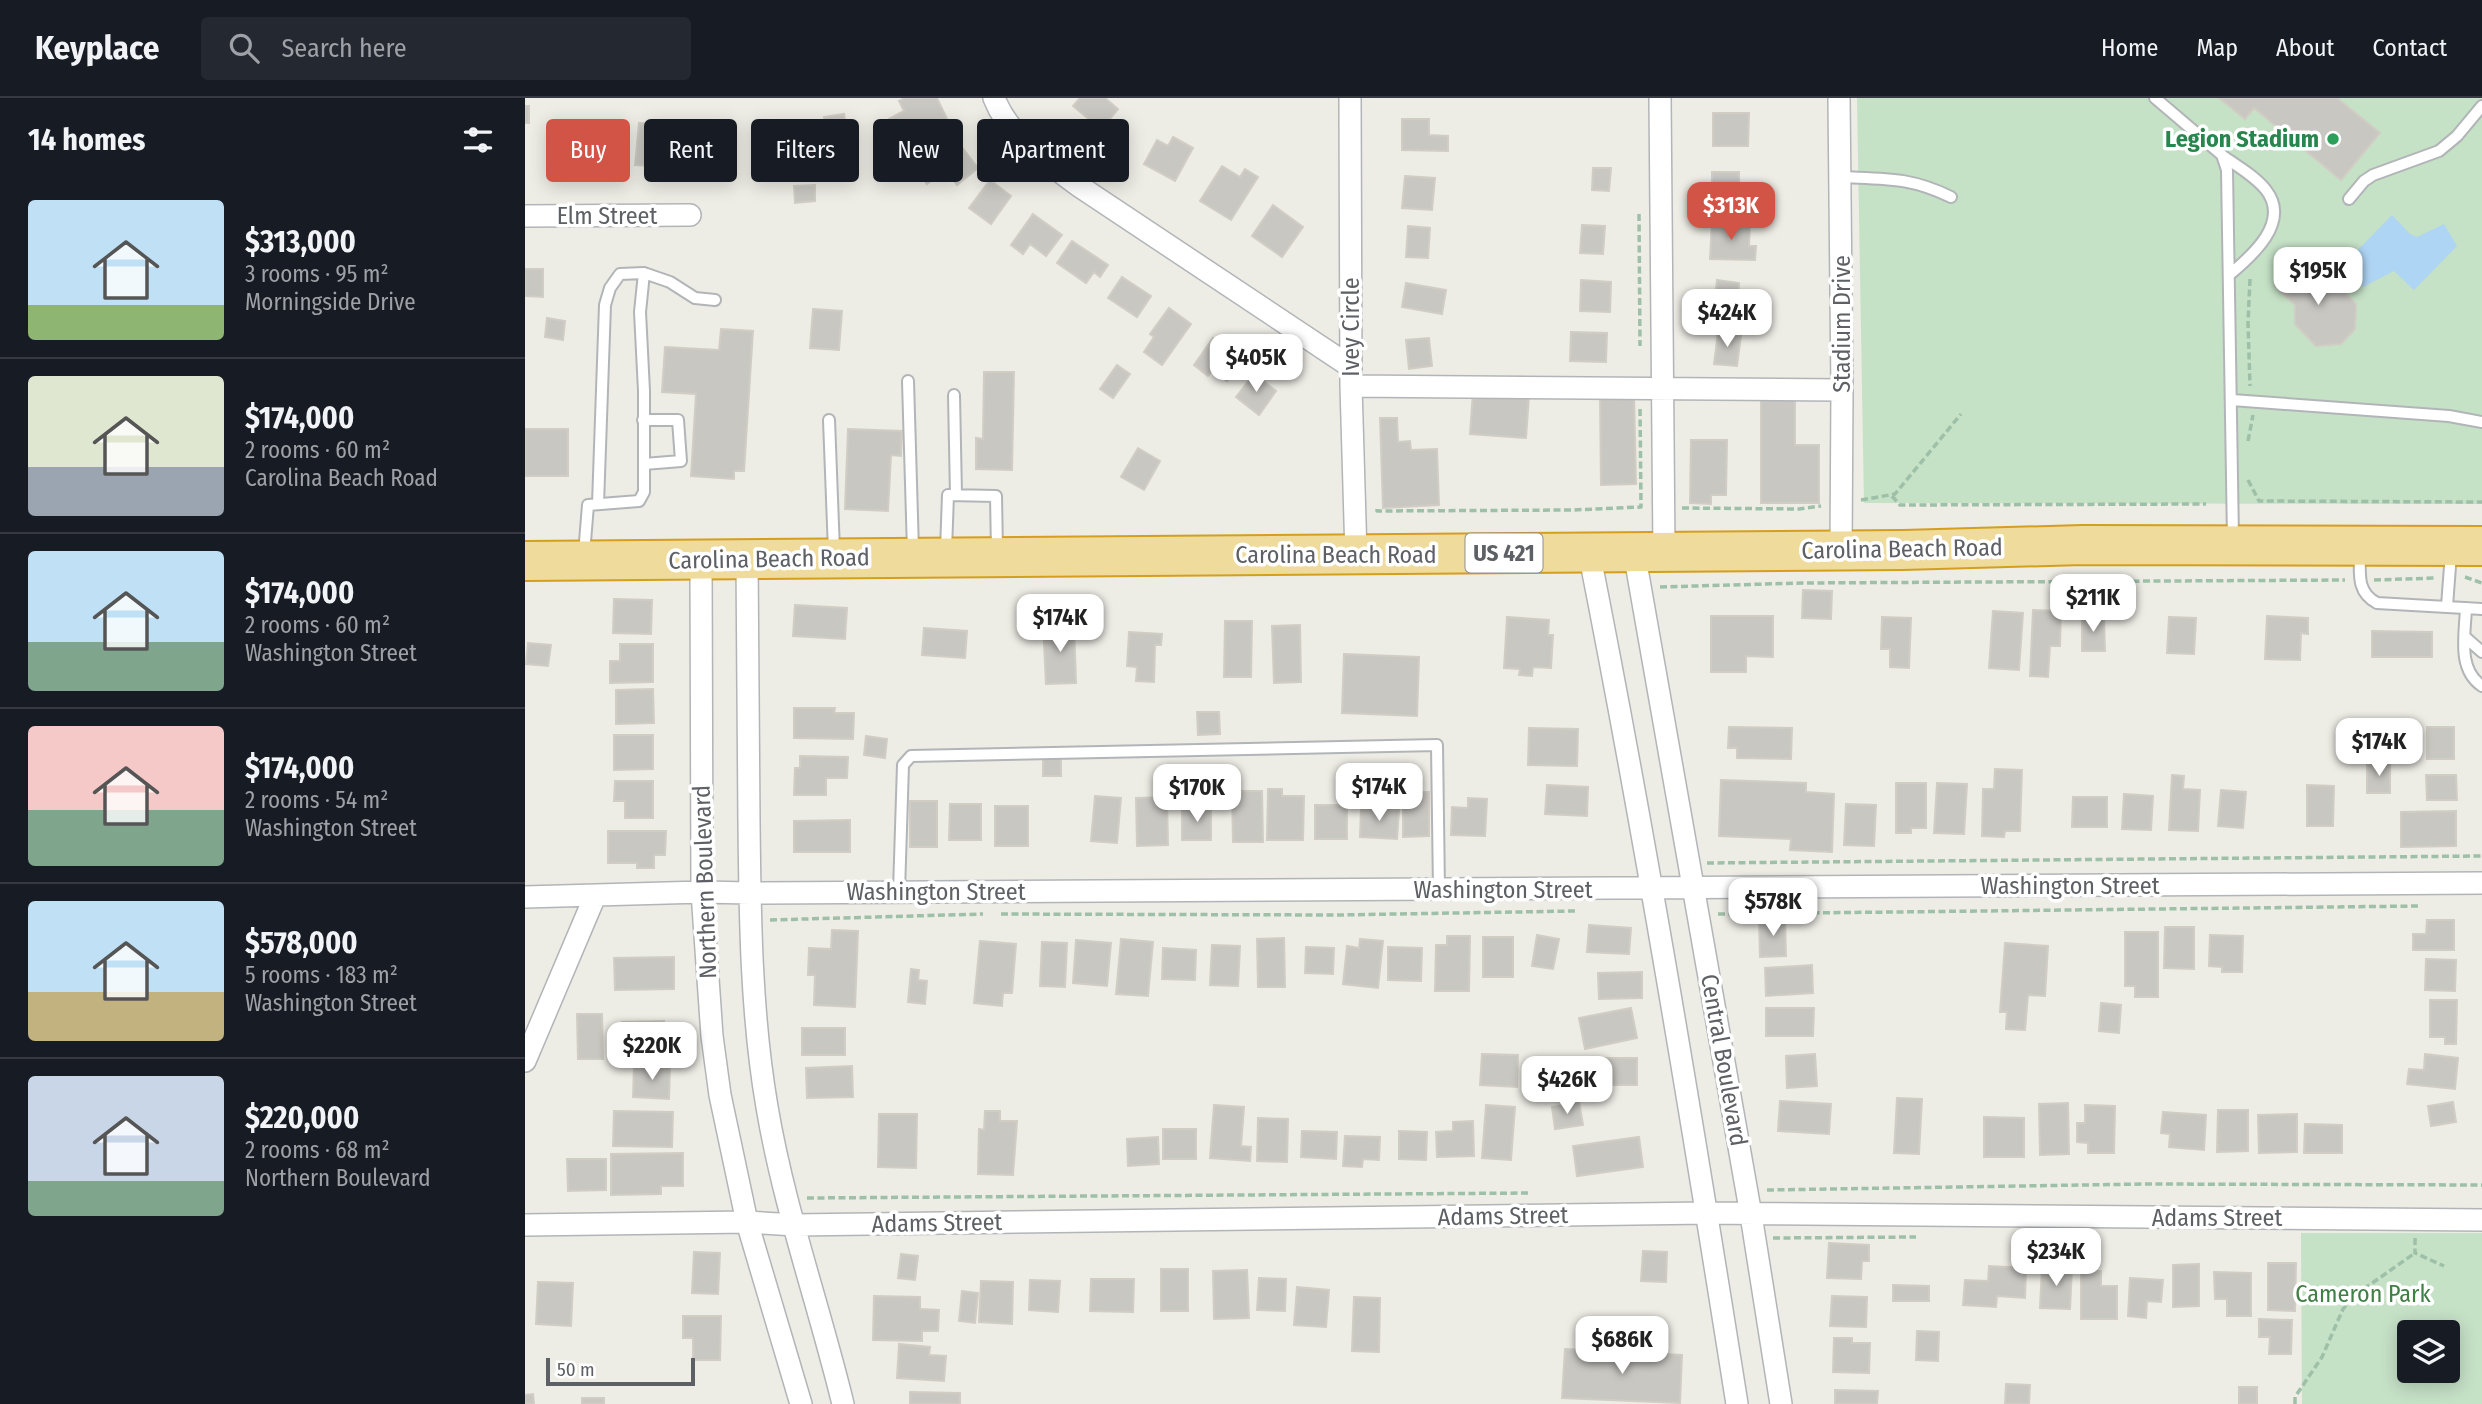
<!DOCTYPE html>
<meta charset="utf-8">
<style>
:root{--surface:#171b24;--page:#242831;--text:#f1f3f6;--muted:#9ea1a6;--line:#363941;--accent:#d25446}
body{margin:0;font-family:"Fira Sans Condensed",sans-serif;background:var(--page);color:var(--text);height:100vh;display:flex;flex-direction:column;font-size:26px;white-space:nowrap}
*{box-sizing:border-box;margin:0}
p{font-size:23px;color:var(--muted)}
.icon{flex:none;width:38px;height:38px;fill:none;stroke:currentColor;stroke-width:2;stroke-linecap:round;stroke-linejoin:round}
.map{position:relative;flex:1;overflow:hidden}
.side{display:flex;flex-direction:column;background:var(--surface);width:525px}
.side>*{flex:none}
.hud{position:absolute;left:21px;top:21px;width:665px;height:63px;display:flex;gap:14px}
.fabs{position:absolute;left:1872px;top:1222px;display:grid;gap:14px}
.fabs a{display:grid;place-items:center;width:63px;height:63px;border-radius:7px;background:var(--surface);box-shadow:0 4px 18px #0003;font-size:35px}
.scale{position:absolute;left:21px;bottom:18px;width:149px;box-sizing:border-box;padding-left:7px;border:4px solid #5d6064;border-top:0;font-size:19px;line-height:24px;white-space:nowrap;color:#5d6064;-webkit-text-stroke:5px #fff;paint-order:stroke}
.price{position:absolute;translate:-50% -60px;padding:0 16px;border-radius:14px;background:#fff;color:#222;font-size:23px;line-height:46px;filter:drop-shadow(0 2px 4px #0008)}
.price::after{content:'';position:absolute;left:50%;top:42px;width:21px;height:16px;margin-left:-10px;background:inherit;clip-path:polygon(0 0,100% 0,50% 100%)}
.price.selected{background:var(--accent);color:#fff}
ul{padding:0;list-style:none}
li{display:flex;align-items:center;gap:21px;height:175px;padding:0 28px}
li+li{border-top:2px solid var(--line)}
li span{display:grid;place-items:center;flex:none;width:196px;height:140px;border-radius:7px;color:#555}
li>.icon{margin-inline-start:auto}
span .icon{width:84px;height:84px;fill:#fffc;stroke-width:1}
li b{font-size:30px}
h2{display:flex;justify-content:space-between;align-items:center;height:84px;padding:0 28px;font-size:30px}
.pill{padding:0 24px;border-radius:7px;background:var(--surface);box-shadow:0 4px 18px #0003;font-size:24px;line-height:63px}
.pill.selected{background:var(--accent);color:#fff}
header{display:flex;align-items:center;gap:42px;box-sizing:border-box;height:98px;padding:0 35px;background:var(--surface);border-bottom:2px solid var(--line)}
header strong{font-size:33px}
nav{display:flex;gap:38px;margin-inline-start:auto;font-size:24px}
.search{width:490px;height:63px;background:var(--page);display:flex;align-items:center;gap:18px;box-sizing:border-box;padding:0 24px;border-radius:7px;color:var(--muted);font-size:26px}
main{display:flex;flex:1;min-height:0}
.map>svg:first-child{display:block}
.green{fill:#c5e1c6;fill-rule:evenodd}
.water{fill:#afd5f4}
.building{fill:#c9c7c2;stroke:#d1cdc4;stroke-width:2}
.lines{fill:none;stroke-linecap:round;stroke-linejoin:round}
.lane-casing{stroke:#b2b5b8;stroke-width:14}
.street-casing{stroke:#b2b5b8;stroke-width:24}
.highway-casing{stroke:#d49e1e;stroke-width:42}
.path{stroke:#9ec0a8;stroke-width:3.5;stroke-dasharray:7 3.5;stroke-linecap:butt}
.lane{stroke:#fff;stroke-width:10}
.street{stroke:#fff;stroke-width:21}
.highway{stroke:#efdb9b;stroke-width:38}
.leisure-dot{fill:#2e9e5b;stroke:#fff;stroke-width:2.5}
.labels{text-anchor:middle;stroke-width:7;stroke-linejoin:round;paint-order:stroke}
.shield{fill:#fff;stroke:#8e9092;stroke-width:2}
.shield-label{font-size:23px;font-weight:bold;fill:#5d6064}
.leisure-label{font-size:24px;font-weight:bold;fill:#27864d;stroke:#fff;text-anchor:end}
.street-label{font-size:24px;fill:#5d6064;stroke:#fff}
.park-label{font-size:24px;fill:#417f45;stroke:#fff}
</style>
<header>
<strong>Keyplace</strong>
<div class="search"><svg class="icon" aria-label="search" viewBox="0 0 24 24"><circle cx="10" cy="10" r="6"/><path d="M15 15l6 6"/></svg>Search here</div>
<nav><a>Home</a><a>Map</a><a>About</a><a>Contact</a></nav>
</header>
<main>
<section class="side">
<h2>14 homes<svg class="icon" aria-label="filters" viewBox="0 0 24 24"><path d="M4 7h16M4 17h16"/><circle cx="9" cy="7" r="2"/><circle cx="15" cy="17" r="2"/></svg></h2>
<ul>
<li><span style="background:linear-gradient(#bfe0f5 75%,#8fb573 0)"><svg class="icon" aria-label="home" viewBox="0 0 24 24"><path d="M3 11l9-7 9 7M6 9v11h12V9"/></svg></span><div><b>$313,000</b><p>3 rooms · 95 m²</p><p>Morningside Drive</p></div></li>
<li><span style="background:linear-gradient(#dfe7d0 65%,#9aa5b1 0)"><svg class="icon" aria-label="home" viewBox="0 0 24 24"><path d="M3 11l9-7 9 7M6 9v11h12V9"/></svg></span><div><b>$174,000</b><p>2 rooms · 60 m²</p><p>Carolina Beach Road</p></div></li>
<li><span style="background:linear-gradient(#bfe0f5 65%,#7fa58c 0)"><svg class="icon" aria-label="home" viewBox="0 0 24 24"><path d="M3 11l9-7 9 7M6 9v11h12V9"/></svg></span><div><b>$174,000</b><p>2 rooms · 60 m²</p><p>Washington Street</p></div></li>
<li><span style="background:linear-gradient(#f6c9c9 60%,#7fa58c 0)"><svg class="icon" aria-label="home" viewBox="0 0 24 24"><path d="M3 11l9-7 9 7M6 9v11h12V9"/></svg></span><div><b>$174,000</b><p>2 rooms · 54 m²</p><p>Washington Street</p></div></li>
<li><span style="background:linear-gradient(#bfe0f5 65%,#c2b280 0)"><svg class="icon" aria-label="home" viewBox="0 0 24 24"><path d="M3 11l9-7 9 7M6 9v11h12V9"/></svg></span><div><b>$578,000</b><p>5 rooms · 183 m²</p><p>Washington Street</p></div></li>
<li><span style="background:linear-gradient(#c9d6e8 75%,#7fa58c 0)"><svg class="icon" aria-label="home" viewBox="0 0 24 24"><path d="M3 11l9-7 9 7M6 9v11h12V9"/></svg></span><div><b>$220,000</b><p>2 rooms · 68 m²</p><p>Northern Boulevard</p></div></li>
</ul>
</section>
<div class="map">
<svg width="1957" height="1306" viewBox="0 0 1957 1306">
<rect width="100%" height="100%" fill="#edece5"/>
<path class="green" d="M1332,0H1957V406L1339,405Z
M1776,1135H1957V1306H1777ZM1885,1234H1923V1272H1885Z"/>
<path class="water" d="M1867,117L1885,136L1892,139L1919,126L1932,148L1889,192L1869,173L1838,189L1826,167V159Z"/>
<path class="building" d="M380,0H412L423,23L387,41L384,34L373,40L364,21L379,13L374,3Z
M555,0H580L593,11L578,29L569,22L567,24L548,8Z
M1694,0H1812L1855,35L1816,82L1729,10L1720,21Z
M0,8H4V25H0Z
M1188,15H1224L1223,48H1188Z
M319,16L325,54L304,57L299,19Z
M877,21H904V37L923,38V53L877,52Z
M114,25L131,26L129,40L146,42L143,69L110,67Z
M160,30L203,31L202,60L159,59Z
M648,39L668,50L650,83L619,66L632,42L643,48Z
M430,40L453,70L432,87L420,71L402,86L391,71Z
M232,48H270V70L232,69Z
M697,68L715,79L720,71L733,79L706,122L675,103Z
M1068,70H1086L1084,93L1067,92Z
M1187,74H1214V100H1187Z
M880,78L910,80L907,112L877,110Z
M465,82L486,98L466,126L444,110Z
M290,87V103L270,105L269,88Z
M748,107L778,129L757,159L727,138Z
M508,116L537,137L521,158L505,146L498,156L486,147Z
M1187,124L1225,125L1224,148H1231L1230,162L1185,161Z
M1057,127L1080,128L1078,156L1055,155Z
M883,128L905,130L903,160L881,159Z
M547,143L583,167L575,179L569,174L561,185L532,165Z
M1761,166L1772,167L1791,185H1810L1831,206L1830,231L1816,246L1791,248L1770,226V207L1750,188L1751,177Z
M0,171H18V199L0,198Z
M597,179L626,198L612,219L583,200Z
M1056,182L1086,184L1085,214L1055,213Z
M1192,182L1214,185L1213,199L1228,200L1226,215L1189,212Z
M881,185L921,192L917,216L877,209Z
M644,210L666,226L637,267L619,254L629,239L625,236Z
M288,211L317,213L314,252L285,250Z
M22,220L40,223L38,242L20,239Z
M196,231L228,233L219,373H209V381L166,378L171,296L137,294L140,249L194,252Z
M1046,234L1082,235L1081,264L1045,263Z
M1193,234L1216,237L1212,268L1189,266Z
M688,240L717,262L702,283L687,272L683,278L669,267Z
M904,240L907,268L884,271L881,242Z
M592,267L605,276L588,300L575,291Z
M459,274H489L487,372L451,371V340L458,341Z
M729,276L751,293L734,317L711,299Z
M948,294L1004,298L1001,340L945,336Z
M1109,295L1111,386L1076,387L1075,296Z
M1236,302H1270V347H1294V405H1236Z
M855,320H872L873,344L885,343L886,352L912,351L914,407L858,410Z
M0,331H43V378H0Z
M323,331L377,333L376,358L366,357L363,413L320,411Z
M1166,342H1202L1201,397H1186V406L1165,405Z
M613,350L635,363L619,392L596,379Z
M1278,492L1307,493L1306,521L1277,520Z
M89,501L127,502L126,536L88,535Z
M270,507L322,510L320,541L268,538Z
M1508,512L1536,513L1535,548H1525L1523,579L1505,578Z
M1468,513L1498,515L1494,572L1464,570Z
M1186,518H1248V559L1221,558V574H1186Z
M1557,518H1579L1580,553H1557Z
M1742,518L1783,520V536L1776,535L1775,562L1740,561Z
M982,519L1024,522L1023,537H1028L1026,570L1008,569L1007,578L994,577L995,571L979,570Z
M1357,519L1386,520L1384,570L1365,569V551H1356Z
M1644,519L1671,520L1669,556L1642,555Z
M700,523H727L726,579H699Z
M549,526L551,585L521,586L518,527Z
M775,527L776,584L749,585L747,528Z
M399,530L442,533L440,560L397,557Z
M1847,533L1907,534V559H1847Z
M604,534L637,536L636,547H630L629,584L611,583L612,569L602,568Z
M3,545L26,547L23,568L1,566Z
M95,546H128V584L85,585V563H95Z
M819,556L894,559L892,618L817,615Z
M128,591L129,625L91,626V592Z
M269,610H310L309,615H329L328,641L269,640Z
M672,614H694L695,636L673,637Z
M1204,629L1267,630L1266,661L1212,660V650H1203Z
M1902,629H1929V661H1902Z
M1004,630L1053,631L1052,668L1003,667Z
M89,637H128V671L89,672Z
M341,638L362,641L360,660L339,657Z
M275,658L323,659L322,680H301V697H269L270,670H275Z
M518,660H536V678H518Z
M1842,666H1865V695H1842Z
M1470,671L1497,672L1495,733H1480L1479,739L1457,738L1458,691H1469Z
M1647,677L1659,678L1658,691L1675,692L1673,733L1644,732Z
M1901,677H1931L1932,702H1902Z
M1196,682L1281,685V694L1309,696L1307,754L1265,752L1266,741L1194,738Z
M90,683H128V720H100V703H89Z
M1371,685H1401V730H1386V735H1371Z
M1412,685L1442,686L1439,736L1409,735Z
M1022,687L1063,689L1062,718L1020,716Z
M1782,687L1809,688L1808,728H1782Z
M743,691H757V698H779L778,742H742Z
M1696,692L1721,694L1718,730L1693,728Z
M707,693H737L738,744H708Z
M878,694H904V738L878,739Z
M1599,696L1628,698L1626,732L1597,731Z
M570,698L596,700L592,745L566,743Z
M642,699L643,747L612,748L611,700Z
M1548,699H1582V729H1547Z
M943,700L962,701L960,738L926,737L927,709L943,710Z
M385,703H412V749H385Z
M425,706H456V742H424Z
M1321,706L1351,707L1349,748L1319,747Z
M790,707H822V741H790Z
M470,708H503V748H470Z
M836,710L874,712L872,741L835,739Z
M657,711H686V742H657Z
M1931,713V748L1876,749V714Z
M325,722V754H269V723Z
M83,733H141L140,757H129V770H112V765H83Z
M1260,820L1261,858L1235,859L1234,821Z
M1902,822H1929V852H1888V836H1901Z
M1064,827L1106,830L1104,856L1062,854Z
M1640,829H1669V871L1639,870Z
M307,832L333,833L330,909L289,907L290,877H283L284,850L306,851Z
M1600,834H1633V899H1610V888H1600Z
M1012,837L1034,841L1028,871L1007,868Z
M1685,837L1718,838L1717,874H1697V869L1684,868Z
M922,838H945L944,893H910L911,847H922Z
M958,839H988V879H958Z
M759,840L760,889H733L732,841Z
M596,841L628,844L623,898L591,896Z
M835,841L858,843L853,890L818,886L822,848L834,850Z
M551,842L586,845L582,888L548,885Z
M455,843L491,846L487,895H478L477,908L449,905Z
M517,844L542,845L540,889L515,888Z
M1480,845L1523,848L1520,898L1503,897L1500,932L1481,931L1482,914H1475Z
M687,847L715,848L713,888L685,887Z
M781,849L809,850L808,876L780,875Z
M863,849L897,850L896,883L863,882Z
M638,850L671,852L670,882L637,881Z
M149,859V891L90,892L89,860Z
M1901,861L1931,862L1930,893L1900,892Z
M1287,867L1288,895L1241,898L1240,870Z
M386,871L394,872L393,882L402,883L400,906L383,904Z
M1117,874V900L1074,901L1073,875Z
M1905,902H1932L1931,946H1920V939H1905Z
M1576,905L1596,907L1594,935L1574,933Z
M1106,910L1112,940L1060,951L1054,920Z
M1241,910H1289L1288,938H1241Z
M52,916H77L78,961H53Z
M139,923L140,954H108V940H97V924Z
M277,930H320V957H277Z
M957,956L993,957L992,989L955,987Z
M1290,956L1292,988L1262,990L1261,958Z
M1900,956L1933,960L1930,991L1882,986L1884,971L1899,972Z
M1070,960H1112V987H1070Z
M109,968L145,969L144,1001L108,999Z
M327,968L328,999L282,1000L281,970Z
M1372,1000L1397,1001L1394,1056L1369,1055Z
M1255,1003L1306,1006L1304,1036L1253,1033Z
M1054,1004L1058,1027L1030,1031L1027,1009Z
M1928,1004L1931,1024L1906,1028L1903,1008Z
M1543,1005L1544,1056L1515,1057L1514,1006Z
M689,1007L719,1009L716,1048L726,1049L725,1063L685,1060Z
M961,1007L990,1009L986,1062L957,1060Z
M1560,1007L1590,1008L1589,1055H1563V1045L1552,1044V1025H1560Z
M1693,1012H1723V1053L1692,1054Z
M89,1013L148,1014L147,1049L88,1048Z
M460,1013H475V1023H492L488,1077L453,1076L454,1031L459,1032Z
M1638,1014L1681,1017L1679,1052L1644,1049L1645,1036L1636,1035Z
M354,1016H392L391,1070L353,1069Z
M1772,1016V1054L1734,1055L1733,1017Z
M1459,1019L1499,1020V1059H1459Z
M733,1020L763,1021L762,1064L732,1063Z
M948,1023L949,1058L912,1059L911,1034L928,1033V1024Z
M1780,1026L1817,1027V1055H1779Z
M638,1031H671V1061H638Z
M777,1033L812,1034L811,1061L776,1059Z
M874,1033L902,1034L901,1062L874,1061Z
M820,1038L855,1039L854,1062L838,1061L837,1069L818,1068Z
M633,1039L634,1066L603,1068L602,1041Z
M1114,1039L1118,1069L1052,1078L1048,1048Z
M158,1055V1088H136V1096L86,1097V1056Z
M42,1061H81V1092L43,1093Z
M1304,1145L1344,1147V1163H1337L1336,1181L1302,1180Z
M1118,1153L1142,1154L1141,1184L1116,1183Z
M169,1154L195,1155L193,1196L167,1195Z
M376,1156L393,1158L390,1182L373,1180Z
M1743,1165H1771L1770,1213L1743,1212Z
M1674,1166V1208L1648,1209V1167Z
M1464,1168L1501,1170L1500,1200L1472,1198L1471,1209L1438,1207L1440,1182L1463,1183Z
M1517,1169L1547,1170L1545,1211L1515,1210Z
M636,1171H663V1213H636Z
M722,1172L724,1220L689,1221L688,1173Z
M1556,1173H1576V1188H1592V1221H1556Z
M1689,1174L1726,1175V1218H1702V1201H1690Z
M734,1180L761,1181L760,1213L732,1212Z
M1605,1180L1638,1182L1636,1204L1622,1203L1621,1220L1603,1218Z
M566,1181H609L608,1214L565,1213Z
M505,1182L535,1183L533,1214L504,1212Z
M456,1183L488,1184L487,1226L454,1224Z
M13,1184L48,1185L46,1228L11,1226Z
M1368,1187L1404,1188V1203H1368Z
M772,1189L804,1192L801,1229L769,1227Z
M437,1193L453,1195L450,1225L434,1223Z
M349,1198L395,1199V1211L414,1212L413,1233H397V1243L348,1242Z
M1307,1198L1342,1199L1341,1229L1305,1228Z
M829,1199L855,1200L854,1254L827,1253Z
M158,1218H196L195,1262H168V1240H158Z
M1734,1221L1767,1222L1766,1256H1744L1745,1239H1734Z
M1392,1233L1414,1234L1413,1263L1391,1262Z
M1309,1240H1327V1245H1345L1344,1275L1308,1274Z
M374,1246L405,1249L404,1257L421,1258L419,1283L372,1280Z
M1040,1251L1157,1257L1155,1305L1037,1300Z
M1481,1286L1505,1287L1504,1306H1480Z
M1714,1289H1732V1306H1714Z
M1310,1292L1353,1293L1352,1306H1310Z
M385,1294L435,1295V1306H385Z
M8,1296L9,1306H0V1297Z
M57,1300H79V1306H57Z"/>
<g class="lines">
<defs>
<path id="lane" d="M1630,0L1697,57L1702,72L1708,441
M1698,58C1712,68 1730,78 1741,92C1766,124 1727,158 1704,177
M1317,79C1361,81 1385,79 1426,99
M1824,101L1839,83L1848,77L1914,53L1932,38L1957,8
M119,175L145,184L170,200L190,202
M383,283L388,453
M429,297L431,397
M1707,302L1924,318L1957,324
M118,322H153L156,363L119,366
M304,322L309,453
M421,452L423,397L471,398L472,453
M1835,454C1835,475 1831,494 1852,505L1957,511
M59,456L63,407L114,403L119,394V293L115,214L119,175L95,176L85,190L80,207L73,406
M1922,508L1926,455
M1941,510C1940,537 1932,571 1957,588
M1940,539L1957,554
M374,793L378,667L386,658L912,647L914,792"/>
<path id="street" d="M469,0C484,39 522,64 554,88L826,269
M825,0L826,288L831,457
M1135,0L1139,454
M1314,0L1317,292L1316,452
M0,118L165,117
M826,288L1317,292
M1064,454C1120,737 1167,1022 1212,1306
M1109,454L1226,1117L1256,1306
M176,461L177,794L187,938L195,997L222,1124L276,1306
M222,461C223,549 223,637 224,725C225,820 226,916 242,1009C259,1110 294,1207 318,1306
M0,799L177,794L225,795L1957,785
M0,963L70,798
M0,1127L222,1124L270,1127L1182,1115L1957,1122"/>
<path id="highway" d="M0,463L1378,452L1558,447L1957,448"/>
</defs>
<use href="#lane" class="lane-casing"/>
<use href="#street" class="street-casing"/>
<use href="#highway" class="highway-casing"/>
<path class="path" d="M1114,116L1115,248
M1725,181L1723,225L1725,288
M1723,343L1728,317
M1723,382L1734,403L1957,404
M1367,398L1375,407L1681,406
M1336,402L1370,396L1436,316
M1157,410L1274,411L1296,408
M852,411V413L1047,412L1116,409L1115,308
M1940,479L1957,485
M1849,482L1911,480
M1135,489L1277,485L1820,482
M1182,765L1957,758
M476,816L812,817L1050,813
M1193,816L1895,808
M245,822L458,816
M1242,1092L1620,1086L1957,1087
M282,1100L1006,1095
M1248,1140L1391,1139
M1890,1140V1155L1919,1168
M1770,1306V1299L1797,1259L1818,1211L1833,1195L1890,1155"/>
<use href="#lane" class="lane"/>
<use href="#street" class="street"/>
<use href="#highway" class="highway"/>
</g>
<circle class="leisure-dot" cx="1808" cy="41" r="7"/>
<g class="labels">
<rect class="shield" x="940.5" y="435.5" width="77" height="39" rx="5"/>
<g class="shield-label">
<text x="979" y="463">US 421</text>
</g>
<g class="leisure-label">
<text x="1794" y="49">Legion Stadium</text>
</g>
<g class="street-label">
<text x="82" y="126">Elm Street</text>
<text transform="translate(1317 226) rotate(-90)" y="8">Stadium Drive</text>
<text transform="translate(826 229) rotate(-90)" y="8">Ivey Circle</text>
<text transform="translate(1377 451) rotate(-1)" y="8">Carolina Beach Road</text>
<text x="811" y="465">Carolina Beach Road</text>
<text transform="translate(244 461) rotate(-1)" y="8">Carolina Beach Road</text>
<text transform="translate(180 784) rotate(-92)" y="8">Northern Boulevard</text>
<text x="1545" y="796">Washington Street</text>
<text x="978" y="800">Washington Street</text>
<text x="411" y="802">Washington Street</text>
<text transform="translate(1199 962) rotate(80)" y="8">Central Boulevard</text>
<text transform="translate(978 1118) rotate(-1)" y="8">Adams Street</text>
<text x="1692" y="1128">Adams Street</text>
<text transform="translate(412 1125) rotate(-1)" y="8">Adams Street</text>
</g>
<g class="park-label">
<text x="1838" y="1204">Cameron Park</text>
</g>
</g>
</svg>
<div class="fabs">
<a><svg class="icon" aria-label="layers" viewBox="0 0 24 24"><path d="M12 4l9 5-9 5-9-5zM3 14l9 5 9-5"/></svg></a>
</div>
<div class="scale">50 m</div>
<b class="price selected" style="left:1206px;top:144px">$313K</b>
<b class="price" style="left:1793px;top:209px">$195K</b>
<b class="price" style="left:1202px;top:251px">$424K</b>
<b class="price" style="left:731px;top:296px">$405K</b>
<b class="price" style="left:1568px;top:536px">$211K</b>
<b class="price" style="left:535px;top:556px">$174K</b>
<b class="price" style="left:1854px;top:680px">$174K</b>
<b class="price" style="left:854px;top:725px">$174K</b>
<b class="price" style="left:672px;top:726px">$170K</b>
<b class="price" style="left:1248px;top:840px">$578K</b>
<b class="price" style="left:127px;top:984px">$220K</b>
<b class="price" style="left:1042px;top:1018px">$426K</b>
<b class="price" style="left:1531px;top:1190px">$234K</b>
<b class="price" style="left:1097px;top:1278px">$686K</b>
<div class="hud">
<a class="pill selected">Buy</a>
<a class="pill">Rent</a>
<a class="pill">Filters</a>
<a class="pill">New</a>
<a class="pill">Apartment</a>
</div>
</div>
</main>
